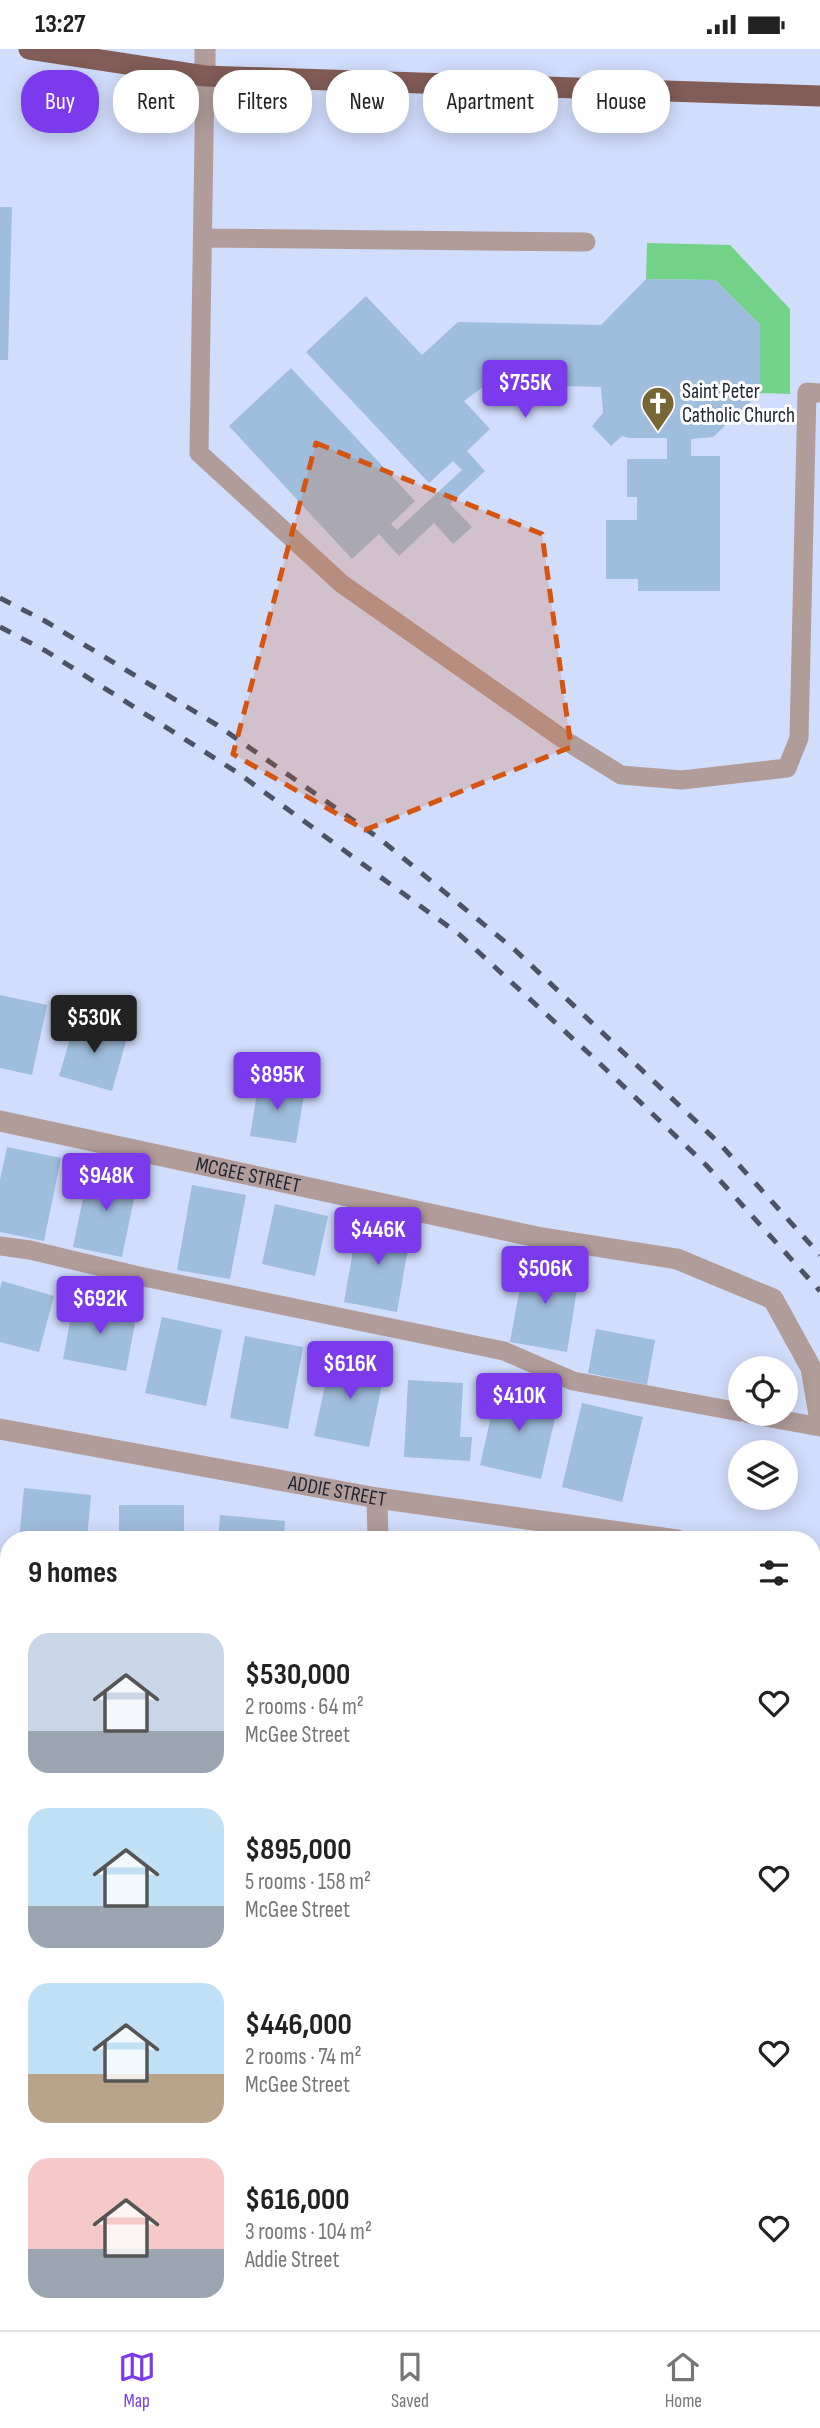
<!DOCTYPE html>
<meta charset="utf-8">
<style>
:root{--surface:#fff;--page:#f6f6f6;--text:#222;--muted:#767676;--line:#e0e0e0;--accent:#7c3aed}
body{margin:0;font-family:"Sofia Sans Condensed",sans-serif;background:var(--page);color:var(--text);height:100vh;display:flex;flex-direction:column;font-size:26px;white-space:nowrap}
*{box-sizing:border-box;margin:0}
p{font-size:23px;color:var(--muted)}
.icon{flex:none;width:38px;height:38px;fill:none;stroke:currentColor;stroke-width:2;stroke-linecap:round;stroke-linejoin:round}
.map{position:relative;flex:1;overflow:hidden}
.drawer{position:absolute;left:0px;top:1482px;width:821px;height:800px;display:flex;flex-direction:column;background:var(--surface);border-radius:28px 28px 0 0;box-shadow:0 4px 18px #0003}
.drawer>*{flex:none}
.top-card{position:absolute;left:21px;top:21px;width:779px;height:63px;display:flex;gap:14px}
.tools{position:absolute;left:728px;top:1307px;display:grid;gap:14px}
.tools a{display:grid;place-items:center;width:70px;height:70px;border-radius:50%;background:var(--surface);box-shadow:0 4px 18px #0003;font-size:35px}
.price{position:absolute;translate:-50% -60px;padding:0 16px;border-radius:7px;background:var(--accent);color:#fff;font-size:23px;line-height:46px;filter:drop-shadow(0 2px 4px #0008)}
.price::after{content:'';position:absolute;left:50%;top:42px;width:21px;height:16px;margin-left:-10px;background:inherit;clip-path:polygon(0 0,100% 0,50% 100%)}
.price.selected{background:#222;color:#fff}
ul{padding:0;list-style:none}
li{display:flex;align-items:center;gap:21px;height:175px;padding:0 28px}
li span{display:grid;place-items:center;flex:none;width:196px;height:140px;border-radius:21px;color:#555}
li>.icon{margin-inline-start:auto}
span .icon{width:84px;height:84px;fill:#fffc;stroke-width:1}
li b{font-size:30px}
h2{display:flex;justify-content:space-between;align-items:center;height:84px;padding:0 28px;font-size:30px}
.pill{padding:0 24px;border-radius:28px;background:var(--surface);box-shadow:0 4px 18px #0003;font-size:24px;line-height:63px}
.pill.selected{background:var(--accent);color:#fff}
.status{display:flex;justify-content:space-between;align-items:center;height:49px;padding:0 35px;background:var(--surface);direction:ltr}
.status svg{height:19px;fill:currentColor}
.tabs{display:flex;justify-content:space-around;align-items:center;height:98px;border-top:2px solid var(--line);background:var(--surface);font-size:19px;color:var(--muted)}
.tabs a{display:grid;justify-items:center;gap:4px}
.tabs .selected{color:var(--accent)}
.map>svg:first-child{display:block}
.green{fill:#72d287}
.building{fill:#9fbddc}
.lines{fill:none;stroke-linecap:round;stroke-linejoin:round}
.service{stroke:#b19c99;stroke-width:19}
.minor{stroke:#b19c99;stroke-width:21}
.trunk{stroke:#825c56;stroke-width:21}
.rail{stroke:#4c5366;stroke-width:5;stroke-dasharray:12 12;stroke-linecap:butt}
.marked{fill:#d45410;fill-opacity:0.2;stroke:#d45410;stroke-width:5;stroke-dasharray:14 9;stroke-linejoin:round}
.labels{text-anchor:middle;stroke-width:6;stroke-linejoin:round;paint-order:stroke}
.poi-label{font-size:21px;fill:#202534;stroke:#fefefe;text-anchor:start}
.street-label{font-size:21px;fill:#202534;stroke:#fefefe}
</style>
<div class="status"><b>13:27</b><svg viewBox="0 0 49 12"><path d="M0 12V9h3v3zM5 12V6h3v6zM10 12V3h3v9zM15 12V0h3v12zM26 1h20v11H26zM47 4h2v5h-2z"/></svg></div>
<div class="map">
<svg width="820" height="2281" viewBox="0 0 820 2281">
<rect width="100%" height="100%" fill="#d1ddfc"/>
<path class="green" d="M647,194L730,196L790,260V345L760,344V276L715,231L646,230Z"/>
<path class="building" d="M0,158H12L8,311H0Z
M646,230L715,231L760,276V344L713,388L691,390V407H720V542H638V530H606V471H637V448H627V410H667V389H629L622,387L611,397L592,377L603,364L601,338L487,335L464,352L490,380L467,402L485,422L450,455L472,478L453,495L434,474L399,507L379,485L352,510L229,377L291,319L415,452L391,475L397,481L462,421L453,412L429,434L306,303L366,247L422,306L458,273L601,276Z
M0,946L47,956L32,1026L0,1019Z
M76,969L128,985L112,1042L59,1027Z
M259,1032L305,1040L296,1094L250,1087Z
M7,1098L61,1109L44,1192L0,1183V1131Z
M89,1120L138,1130L122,1208L73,1198Z
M192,1136L246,1146L230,1230L177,1221Z
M275,1155L328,1167L315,1227L262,1215Z
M358,1173L411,1182L397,1263L344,1253Z
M525,1211L580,1221L567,1303L510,1293Z
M2,1232L54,1247L39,1303L0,1293V1240Z
M74,1252L137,1264L126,1322L63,1310Z
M162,1268L222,1281L206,1357L145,1344Z
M596,1280L655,1291L647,1336L588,1324Z
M245,1287L303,1298L288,1380L230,1369Z
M332,1305L386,1316L369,1398L314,1387Z
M408,1331L463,1334L460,1388H472L470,1412L404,1408Z
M498,1337L559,1352L541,1430L480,1416Z
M582,1354L643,1368L622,1453L562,1438Z
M24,1439L91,1446L87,1491H19Z
M119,1456H184V1491H119Z
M220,1466L285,1472L284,1491H218Z
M0,1919H9V1963H0Z
M5,2249H9V2273H58V2281H5Z
M120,2273H191V2281H120Z
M285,2273H300L305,2281H272Z"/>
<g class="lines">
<path class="service" d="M205,27L199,404L342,535L563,690L621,726L682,731L787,719L799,689L807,343L820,344
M203,189L586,193
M0,1197L30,1201L139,1227L504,1302L573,1332L740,1363
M749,1365L820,1378
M812,2229H820
M236,2273L237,2281
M647,2281L655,2273"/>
<g class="minor">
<path d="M205,27V0"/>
<path id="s1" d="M0,1072L537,1188L677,1210L773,1250L811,1319L820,1372"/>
<path id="s2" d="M0,1380L377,1449L677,1491"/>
<path d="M377,1449L378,1491"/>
<path d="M812,1510L820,1511"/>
<path d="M812,1962H820"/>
<path d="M0,2030H9"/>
<path d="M95,2273V2281"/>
<path d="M394,2273V2281"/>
</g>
<path class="trunk" d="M29,0L205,27L820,47"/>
<path class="rail" d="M0,549L45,572L217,676L380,790L515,901L720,1095L820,1206
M0,578L46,602L238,724L460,886L595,1010L706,1116L820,1242"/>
</g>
<path class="marked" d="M316,394L542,485L571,698L365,781L233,705Z"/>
<defs>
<symbol id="church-pin" viewBox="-11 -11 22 30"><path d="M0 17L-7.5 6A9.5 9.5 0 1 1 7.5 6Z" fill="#796635" stroke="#fefefe"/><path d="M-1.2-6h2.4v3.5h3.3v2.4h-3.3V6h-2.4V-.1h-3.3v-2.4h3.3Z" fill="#fff"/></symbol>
</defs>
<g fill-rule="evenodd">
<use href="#church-pin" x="639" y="335" width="38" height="52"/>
</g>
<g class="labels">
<g class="poi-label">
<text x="682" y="349">Saint Peter<tspan x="682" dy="24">Catholic Church</tspan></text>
</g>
<g class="street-label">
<text dy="7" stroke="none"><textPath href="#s1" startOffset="254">MCGEE STREET</textPath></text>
<text dy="7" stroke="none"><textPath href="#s2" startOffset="343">ADDIE STREET</textPath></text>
</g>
</g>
</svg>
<div class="tools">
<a><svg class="icon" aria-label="locate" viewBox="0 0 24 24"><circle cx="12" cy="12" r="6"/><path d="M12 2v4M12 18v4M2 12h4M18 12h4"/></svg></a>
<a><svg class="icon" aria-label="layers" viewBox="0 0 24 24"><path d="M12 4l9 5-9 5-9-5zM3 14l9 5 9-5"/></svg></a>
</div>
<b class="price" style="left:525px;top:371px">$755K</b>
<b class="price selected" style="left:94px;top:1006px">$530K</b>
<b class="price" style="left:277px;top:1063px">$895K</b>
<b class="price" style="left:106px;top:1164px">$948K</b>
<b class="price" style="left:378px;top:1218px">$446K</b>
<b class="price" style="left:545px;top:1257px">$506K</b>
<b class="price" style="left:100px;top:1287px">$692K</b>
<b class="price" style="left:350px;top:1352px">$616K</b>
<b class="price" style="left:519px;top:1384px">$410K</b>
<div class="top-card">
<a class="pill selected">Buy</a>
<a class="pill">Rent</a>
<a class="pill">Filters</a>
<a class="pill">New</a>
<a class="pill">Apartment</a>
<a class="pill">House</a>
</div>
<section class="drawer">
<h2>9 homes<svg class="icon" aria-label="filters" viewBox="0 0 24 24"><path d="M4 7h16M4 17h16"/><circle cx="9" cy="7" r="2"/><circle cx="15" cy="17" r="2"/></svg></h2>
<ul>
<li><span style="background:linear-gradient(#c9d6e8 70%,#9aa5b1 0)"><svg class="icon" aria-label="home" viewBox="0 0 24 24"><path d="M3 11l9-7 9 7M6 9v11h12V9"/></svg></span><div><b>$530,000</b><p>2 rooms · 64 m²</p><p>McGee Street</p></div><svg class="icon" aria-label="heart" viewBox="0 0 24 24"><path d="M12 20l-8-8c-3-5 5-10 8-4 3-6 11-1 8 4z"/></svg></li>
<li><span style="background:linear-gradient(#bfe0f5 70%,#9aa5b1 0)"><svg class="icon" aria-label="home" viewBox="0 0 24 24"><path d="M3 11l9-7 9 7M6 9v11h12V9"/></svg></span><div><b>$895,000</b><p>5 rooms · 158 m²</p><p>McGee Street</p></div><svg class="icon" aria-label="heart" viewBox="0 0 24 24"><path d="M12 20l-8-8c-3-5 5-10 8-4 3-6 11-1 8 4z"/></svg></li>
<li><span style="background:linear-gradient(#bfe0f5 65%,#b9a48a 0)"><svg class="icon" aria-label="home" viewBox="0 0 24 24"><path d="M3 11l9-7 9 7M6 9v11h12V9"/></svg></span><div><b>$446,000</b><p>2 rooms · 74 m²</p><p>McGee Street</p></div><svg class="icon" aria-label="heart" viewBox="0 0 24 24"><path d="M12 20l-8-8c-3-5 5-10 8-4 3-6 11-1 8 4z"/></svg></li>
<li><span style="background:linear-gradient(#f6c9c9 65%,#9aa5b1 0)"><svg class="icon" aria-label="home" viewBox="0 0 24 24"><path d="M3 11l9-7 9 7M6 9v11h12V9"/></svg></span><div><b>$616,000</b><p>3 rooms · 104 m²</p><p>Addie Street</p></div><svg class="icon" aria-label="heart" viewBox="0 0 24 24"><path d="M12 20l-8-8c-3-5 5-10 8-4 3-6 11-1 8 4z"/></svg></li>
</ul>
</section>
</div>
<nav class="tabs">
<a class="selected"><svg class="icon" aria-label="map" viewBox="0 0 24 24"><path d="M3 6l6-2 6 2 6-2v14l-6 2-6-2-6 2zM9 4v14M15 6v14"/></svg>Map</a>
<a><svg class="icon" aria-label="saved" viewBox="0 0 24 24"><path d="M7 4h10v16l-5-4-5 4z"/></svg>Saved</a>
<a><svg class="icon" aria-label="home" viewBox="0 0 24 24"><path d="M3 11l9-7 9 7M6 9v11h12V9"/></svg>Home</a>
</nav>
